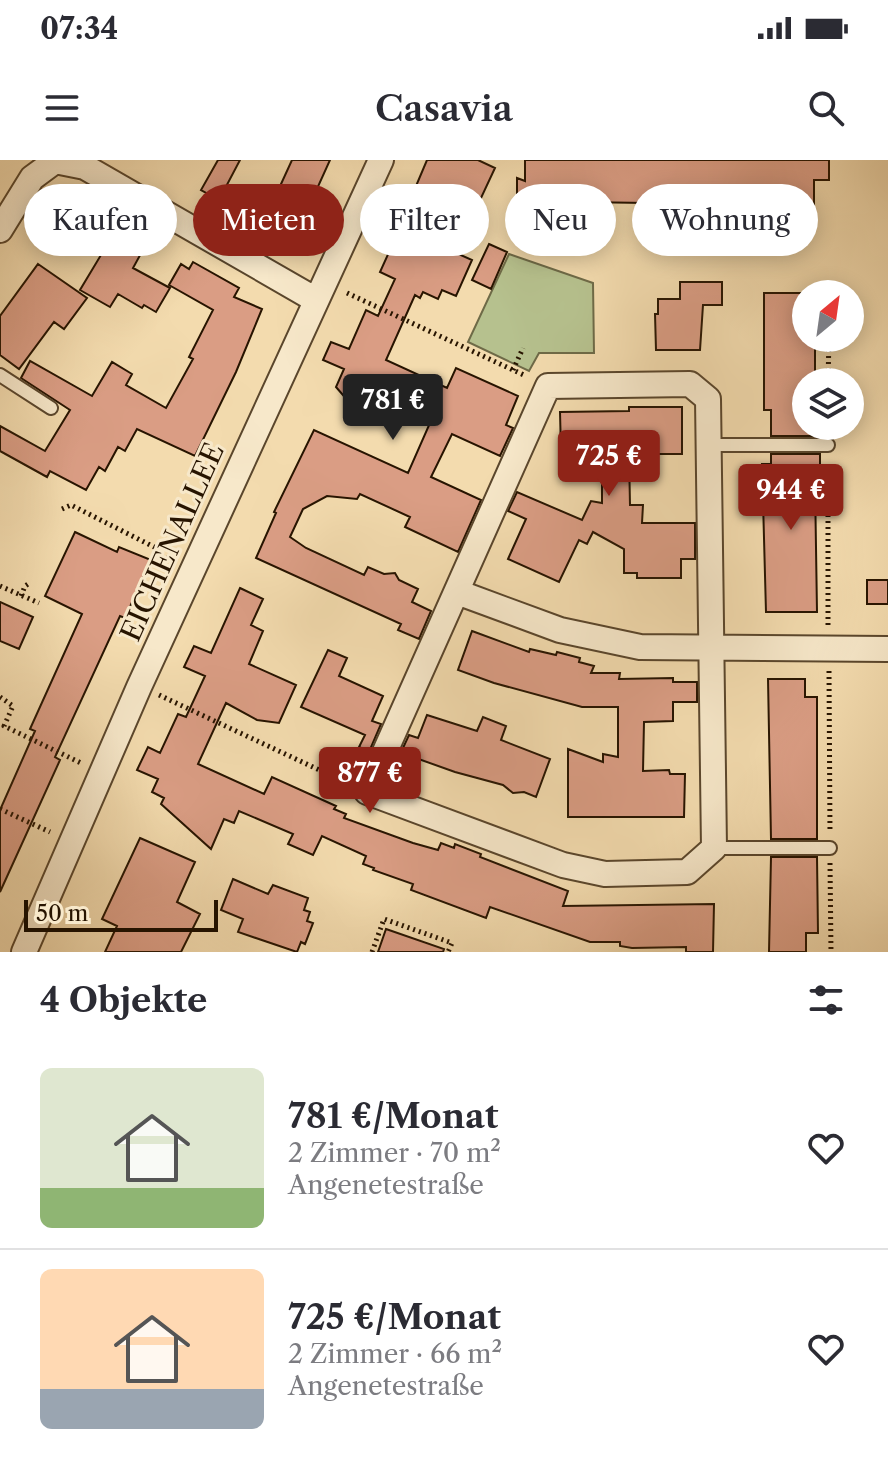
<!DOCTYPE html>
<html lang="de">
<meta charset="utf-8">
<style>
:root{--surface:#fff;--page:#f7f7f7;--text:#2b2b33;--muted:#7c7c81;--line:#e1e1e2;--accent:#8f2418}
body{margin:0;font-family:"Libre Caslon Text",serif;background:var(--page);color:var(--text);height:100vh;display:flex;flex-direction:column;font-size:30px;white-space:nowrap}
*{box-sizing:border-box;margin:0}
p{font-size:26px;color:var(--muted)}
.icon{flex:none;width:44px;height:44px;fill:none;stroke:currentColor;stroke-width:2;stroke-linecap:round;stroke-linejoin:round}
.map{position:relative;height:792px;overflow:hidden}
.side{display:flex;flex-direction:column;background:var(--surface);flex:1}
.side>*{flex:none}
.top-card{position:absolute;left:24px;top:24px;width:840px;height:72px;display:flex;gap:16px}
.needle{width:52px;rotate:29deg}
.fabs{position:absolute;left:792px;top:120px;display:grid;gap:16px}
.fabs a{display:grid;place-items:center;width:72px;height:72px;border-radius:50%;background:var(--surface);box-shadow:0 4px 20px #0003;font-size:40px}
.scale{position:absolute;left:24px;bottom:20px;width:194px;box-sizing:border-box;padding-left:8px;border:4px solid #271400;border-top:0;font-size:22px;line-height:28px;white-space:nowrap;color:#271400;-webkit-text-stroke:6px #f7e8ca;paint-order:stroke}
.price{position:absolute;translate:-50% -68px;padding:0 18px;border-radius:8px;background:var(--accent);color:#fff;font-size:26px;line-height:52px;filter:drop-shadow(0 2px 4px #0008)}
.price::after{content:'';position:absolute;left:50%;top:48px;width:24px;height:18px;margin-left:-12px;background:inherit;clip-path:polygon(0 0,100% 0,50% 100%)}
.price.on{background:#222;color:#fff}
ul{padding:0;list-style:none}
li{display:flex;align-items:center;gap:24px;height:200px;padding:0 40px}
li+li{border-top:2px solid var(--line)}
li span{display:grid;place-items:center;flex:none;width:224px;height:160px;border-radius:12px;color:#555}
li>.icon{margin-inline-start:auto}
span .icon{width:96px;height:96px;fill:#fffc;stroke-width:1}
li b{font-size:34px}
h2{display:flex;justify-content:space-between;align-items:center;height:96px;padding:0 40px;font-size:34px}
.tag{padding:0 28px;border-radius:36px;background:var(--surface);box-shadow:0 4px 20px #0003;font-size:28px;line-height:72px}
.tag.on{background:var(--accent);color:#fff}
.status{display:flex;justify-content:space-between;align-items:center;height:56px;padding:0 40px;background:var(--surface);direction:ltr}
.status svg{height:22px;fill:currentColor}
header{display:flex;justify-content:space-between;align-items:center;height:104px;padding:0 40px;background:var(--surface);font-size:36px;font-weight:600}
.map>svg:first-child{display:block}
.green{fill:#b6c18e;stroke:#6e6a47;stroke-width:2}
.building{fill:#da9d84;stroke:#271400;stroke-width:2}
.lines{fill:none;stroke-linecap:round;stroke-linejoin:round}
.service-casing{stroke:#5a462c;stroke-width:16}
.minor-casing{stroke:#5a462c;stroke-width:28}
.path{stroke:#271400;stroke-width:5;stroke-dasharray:2 4;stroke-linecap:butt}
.service{stroke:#f7e8ca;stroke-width:12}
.minor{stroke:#f7e8ca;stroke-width:24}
.labels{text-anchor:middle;stroke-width:6;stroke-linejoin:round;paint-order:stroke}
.street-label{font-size:28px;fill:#271400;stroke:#f7e8ca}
</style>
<div class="status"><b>07:34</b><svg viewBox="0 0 49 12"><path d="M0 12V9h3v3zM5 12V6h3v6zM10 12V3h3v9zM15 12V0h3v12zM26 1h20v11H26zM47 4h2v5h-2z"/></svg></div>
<header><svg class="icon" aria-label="menu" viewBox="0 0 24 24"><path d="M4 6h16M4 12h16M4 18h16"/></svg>Casavia<svg class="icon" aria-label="search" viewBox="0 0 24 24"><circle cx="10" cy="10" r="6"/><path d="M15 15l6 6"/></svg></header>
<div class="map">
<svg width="888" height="792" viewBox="0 0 888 792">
<rect width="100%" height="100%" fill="#f3dbae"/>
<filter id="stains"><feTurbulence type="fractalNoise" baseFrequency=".0025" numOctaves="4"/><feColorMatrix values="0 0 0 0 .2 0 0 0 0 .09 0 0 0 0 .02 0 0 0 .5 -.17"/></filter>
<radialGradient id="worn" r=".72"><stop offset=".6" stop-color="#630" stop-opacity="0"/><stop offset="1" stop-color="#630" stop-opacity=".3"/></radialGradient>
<path class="green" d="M509,94L593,123L594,193H539L529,211L468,182Z"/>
<path class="building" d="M218,0H240L219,40L201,30Z
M292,0H330L302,62L270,48Z
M427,0H478L495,8L474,53L416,26Z
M525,0H829V20H814V49H800V51L728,49L725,51V60L679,61L680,71H657V49H646L647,43L581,42V73H517V18L525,21Z
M101,50L150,77L133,108L170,128L156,152L144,145L142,148L118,134L110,147L80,130L101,95L81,84Z
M400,68L472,100L456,136L442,130L438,139L423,132L420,138L415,135L386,200L447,228L456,208L518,236L506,265L513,268L500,296L452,274L431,317L481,340L458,392L405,367L410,357L360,334L357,339L327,336L303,349L290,377L306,388L364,415L368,407L384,414L395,413L399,420L418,429L412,442L431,451L419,479L398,470L401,464L256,398L276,353L274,352L314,270L408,313L430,263L397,256L360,238L355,249L336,227L344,209L323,200L331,182L349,189L366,150L378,156L395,119L380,112Z
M489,84L507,92L491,129L472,120Z
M193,102L239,128L234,137L262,149L236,212L195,296L137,269L125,291L118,287L105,311L99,307L86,330L50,311L47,317L0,291V266L45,291L70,250L21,218L30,201L92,236L112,202L132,214L126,225L166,248L193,199L189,197L213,150L169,125L181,104L189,109Z
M38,104L87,138L64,169L54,162L19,209L0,195V156Z
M680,122H722V145H703L700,190H656L655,154H658V139H680Z
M764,133H806V178H815V222H806V266H820V276H771V250H764Z
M629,247H682V294H629L630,345H643L642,363H695V399H681V418H637V413H624V389L593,372L587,384L579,380L559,422L508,399L526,359L508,351L517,332L582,360L591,341L602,343V290L561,291L560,252L629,251Z
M771,294H820V323H815L817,452H766L762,304H771Z
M75,372L117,392L119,387L151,400L125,458L120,456L55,597L60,600L0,732V650L35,571L30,569L82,454L45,436Z
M867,420H888V444H867Z
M240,428L263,439L251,465L263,471L249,504L296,525L279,563L257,560L226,543L198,604L264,634L272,617L336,646L334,649L346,654L344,658L413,683L438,690L441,683L454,688L455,684L481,694L480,697L568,731L563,746L714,744L713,792H686V787L632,788L620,786V782H590L490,747L486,758L411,730L413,724L373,710L374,708L363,704L366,696L322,676L313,695L288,684L293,674L239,651L234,663L224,659L211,689L161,644L164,638L152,632L158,619L137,610L148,587L160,593L178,554L186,557L205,516L184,507L194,486L211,493Z
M0,442L33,457L19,489L0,481Z
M472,471L529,492L530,489L556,495L557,492L580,498L579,502L594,506L591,513H620L619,519L673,518V522H697V542H673V561L644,562L643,611L669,610L670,614H685L684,657H568V589L603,602V594L618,597V547H582L494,523L458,510Z
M328,490L347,498L339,516L383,536L372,561L381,564L369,592L359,587L365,575L301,547Z
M768,519H805V537H817V679H771Z
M427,555L477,571L483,557L506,566L501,580L550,599L536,637L524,632L513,633L503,625L455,612L413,597L409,608L396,603L409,575L418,578Z
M140,678L195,702L177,742L200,754L181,792H105L117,766L102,759Z
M771,697H817L818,773H806V792H769Z
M233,719L268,734L273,725L308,738L304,750L310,752L307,761L313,763L305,784L301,782L297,792L238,772L243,759L221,750Z
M386,769L444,789L443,792H378Z"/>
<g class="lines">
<defs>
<path id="service" d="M0,215L51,248
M711,285H828
M714,688H830"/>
<path id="minor" d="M0,70L32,18L55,1L85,7L316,140
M690,224L708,239L714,688L687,712L605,714L563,705L367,632L548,226Z
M457,432L560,470L640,487L888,489
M24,792L139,527L381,0"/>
</defs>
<use href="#service" class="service-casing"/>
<use href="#minor" class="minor-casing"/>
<path class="path" d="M347,133L526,216
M513,210L523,188
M828,222L829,178
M62,349L71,345L156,388L157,393L173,401
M0,426L39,443
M21,436L25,426L31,422
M828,465V303
M829,511L830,673
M159,535L345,622
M0,537L13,546L4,566L81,603
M0,649L50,672
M830,703L831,792
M372,792L384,759L452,783L448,792"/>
<use href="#service" class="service"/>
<use href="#minor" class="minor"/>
</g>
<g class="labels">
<g class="street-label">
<text transform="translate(172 382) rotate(-66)" y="10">EICHENALLEE</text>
</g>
</g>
<rect width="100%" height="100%" filter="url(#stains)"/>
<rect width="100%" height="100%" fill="url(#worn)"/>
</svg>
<div class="fabs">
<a><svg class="needle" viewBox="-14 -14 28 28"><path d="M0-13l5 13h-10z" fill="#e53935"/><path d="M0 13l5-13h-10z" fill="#7c7c81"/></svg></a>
<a><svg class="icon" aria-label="layers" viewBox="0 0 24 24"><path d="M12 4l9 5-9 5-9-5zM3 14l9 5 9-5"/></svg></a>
</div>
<div class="scale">50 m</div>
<b class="price on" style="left:393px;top:282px">781 €</b>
<b class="price" style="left:609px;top:338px">725 €</b>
<b class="price" style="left:791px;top:372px">944 €</b>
<b class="price" style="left:370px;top:655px">877 €</b>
<div class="top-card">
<a class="tag">Kaufen</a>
<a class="tag on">Mieten</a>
<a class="tag">Filter</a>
<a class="tag">Neu</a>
<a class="tag">Wohnung</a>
</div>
</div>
<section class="side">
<h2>4 Objekte<svg class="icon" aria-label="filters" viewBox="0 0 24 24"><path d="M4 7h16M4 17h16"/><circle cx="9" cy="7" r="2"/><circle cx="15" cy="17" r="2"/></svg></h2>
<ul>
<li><span style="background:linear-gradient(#dfe7d0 75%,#8fb573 0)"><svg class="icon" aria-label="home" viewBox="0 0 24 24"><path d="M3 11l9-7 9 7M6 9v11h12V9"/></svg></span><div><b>781 €/Monat</b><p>2 Zimmer · 70 m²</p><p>Angenetestraße</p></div><svg class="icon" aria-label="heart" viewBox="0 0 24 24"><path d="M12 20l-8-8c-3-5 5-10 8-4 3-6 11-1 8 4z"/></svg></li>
<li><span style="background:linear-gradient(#ffd9b3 75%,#9aa5b1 0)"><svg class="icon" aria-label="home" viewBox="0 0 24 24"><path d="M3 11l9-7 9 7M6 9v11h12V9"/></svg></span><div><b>725 €/Monat</b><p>2 Zimmer · 66 m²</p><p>Angenetestraße</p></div><svg class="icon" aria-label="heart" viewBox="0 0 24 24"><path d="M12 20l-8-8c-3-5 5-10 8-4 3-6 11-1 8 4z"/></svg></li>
</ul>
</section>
